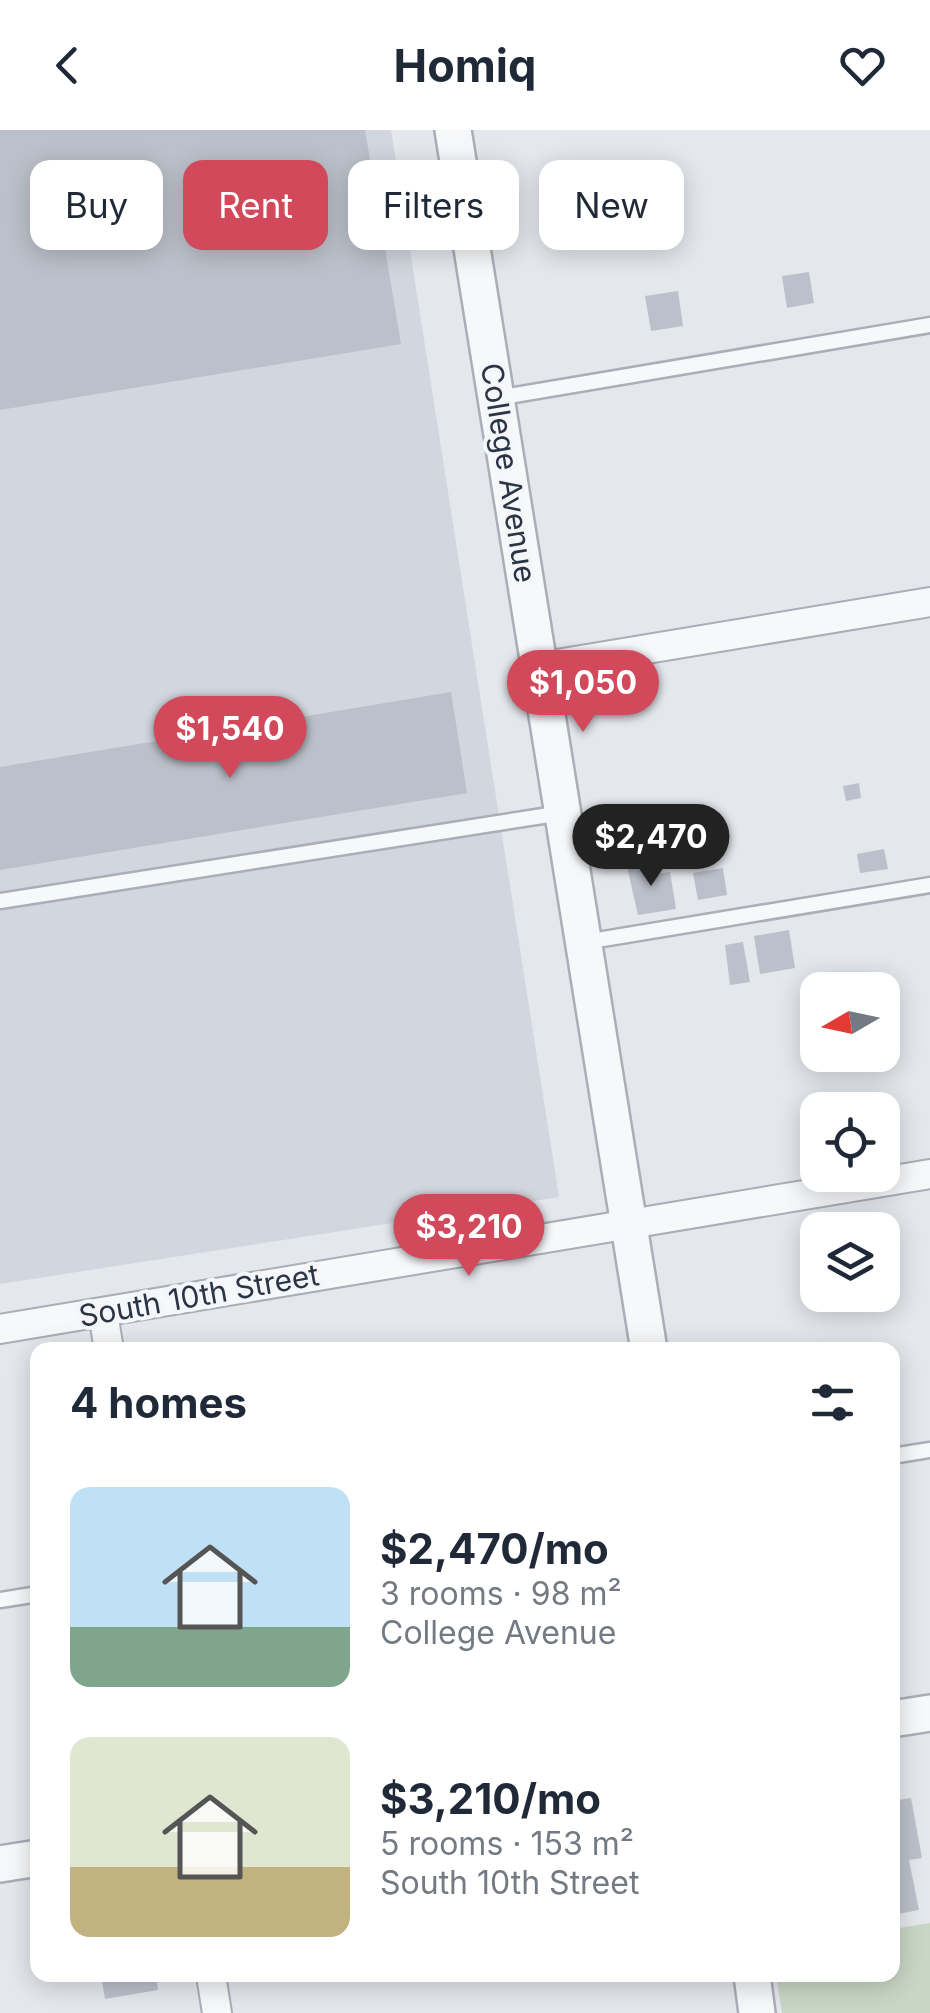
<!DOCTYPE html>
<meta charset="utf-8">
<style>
:root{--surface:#fff;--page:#f6f6f7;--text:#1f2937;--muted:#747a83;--accent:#d1495b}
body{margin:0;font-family:Inter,sans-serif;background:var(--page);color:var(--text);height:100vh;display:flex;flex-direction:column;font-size:38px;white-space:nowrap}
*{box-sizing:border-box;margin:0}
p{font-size:32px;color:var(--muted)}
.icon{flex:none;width:55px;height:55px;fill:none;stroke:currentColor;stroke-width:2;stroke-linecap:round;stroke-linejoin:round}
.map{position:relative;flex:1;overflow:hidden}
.drawer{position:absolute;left:30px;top:1212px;width:870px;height:640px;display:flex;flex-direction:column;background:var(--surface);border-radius:20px;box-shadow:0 5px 25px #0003}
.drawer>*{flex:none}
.guide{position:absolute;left:30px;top:30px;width:870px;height:90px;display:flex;gap:20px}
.needle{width:65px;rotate:261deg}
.controls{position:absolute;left:800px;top:842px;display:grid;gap:20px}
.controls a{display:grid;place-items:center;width:100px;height:100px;border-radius:20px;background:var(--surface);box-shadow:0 5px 25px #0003;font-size:50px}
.price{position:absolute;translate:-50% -85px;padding:0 22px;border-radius:35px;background:var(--accent);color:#fff;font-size:32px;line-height:65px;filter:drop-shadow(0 2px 5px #0008)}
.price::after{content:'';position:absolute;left:50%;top:60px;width:30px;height:22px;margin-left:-15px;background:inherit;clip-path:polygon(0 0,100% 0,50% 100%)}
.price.active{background:#222;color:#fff}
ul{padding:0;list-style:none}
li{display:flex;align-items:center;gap:30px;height:250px;padding:0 40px}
li span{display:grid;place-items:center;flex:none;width:280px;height:200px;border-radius:20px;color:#555}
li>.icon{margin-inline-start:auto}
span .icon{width:120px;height:120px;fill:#fffc;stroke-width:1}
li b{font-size:42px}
h2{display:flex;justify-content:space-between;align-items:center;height:120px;padding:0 40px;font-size:42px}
.pill{padding:0 35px;border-radius:20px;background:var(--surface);box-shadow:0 5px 25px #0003;font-size:35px;line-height:90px}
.pill.active{background:var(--accent);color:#fff}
header{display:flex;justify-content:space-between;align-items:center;height:130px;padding:0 40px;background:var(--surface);font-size:45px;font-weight:700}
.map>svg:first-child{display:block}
.built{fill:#d2d6de}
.green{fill:#c9d6c5}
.building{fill:#bbc0ca}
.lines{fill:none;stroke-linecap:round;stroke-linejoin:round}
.service-casing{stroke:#a9aeb7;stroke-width:19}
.minor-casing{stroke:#a9aeb7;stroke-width:32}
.tertiary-casing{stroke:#a9aeb7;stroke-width:40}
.service{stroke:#f7f8fa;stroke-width:14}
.minor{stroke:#f7f8fa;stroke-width:28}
.tertiary{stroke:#f7f8fa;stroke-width:35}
.labels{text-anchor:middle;stroke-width:8;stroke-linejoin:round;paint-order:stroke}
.street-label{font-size:30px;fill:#2b3445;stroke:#f4f6f9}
</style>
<header><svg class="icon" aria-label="back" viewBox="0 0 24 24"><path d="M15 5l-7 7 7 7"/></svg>Homiq<svg class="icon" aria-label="heart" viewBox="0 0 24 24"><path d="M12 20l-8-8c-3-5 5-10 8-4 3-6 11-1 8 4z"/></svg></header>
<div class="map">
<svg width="930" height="1883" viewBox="0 0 930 1883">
<rect width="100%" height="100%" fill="#e4e7ec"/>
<path class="built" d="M0,0H391L559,1067L0,1154Z"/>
<path class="green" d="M930,1793V1883H782L776,1845H892L893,1799Z"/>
<path class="building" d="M0,0H365L401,214L0,280Z
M809,142L814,173L787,178L782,146Z
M678,161L683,196L651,201L645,166Z
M451,562L467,663L0,740V637Z
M859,653L861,668L846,671L843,656Z
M884,719L888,739L860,743L857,724Z
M645,729L647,745L670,742L676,779L638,785L626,732Z
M723,738L727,765L698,770L693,743Z
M789,800L795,838L760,844L754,806Z
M743,812L750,852L730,855L725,815Z
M911,1668L922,1728L909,1730L919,1780L892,1785V1671Z
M101,1845H156L158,1860L105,1869Z"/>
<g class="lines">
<defs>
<path id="service" d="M497,268L930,195
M0,771L562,683
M585,812L930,755
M892,1326L930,1320
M0,1470L38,1464"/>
<path id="minor" d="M539,537L930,472
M103,1183L109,1220
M0,1199L930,1044
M211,1845L217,1883"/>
<path id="tertiary" d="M453,0L649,1220
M892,1589L930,1583
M0,1734L38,1728
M752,1845L757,1883"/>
</defs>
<use href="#service" class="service-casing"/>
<use href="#minor" class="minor-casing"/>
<use href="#tertiary" class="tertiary-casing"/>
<use href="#service" class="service"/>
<use href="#minor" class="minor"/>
<use href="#tertiary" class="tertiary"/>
</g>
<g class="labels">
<g class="street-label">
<text transform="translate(508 343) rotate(81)" y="10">College Avenue</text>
<text transform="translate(199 1166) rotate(-10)" y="10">South 10th Street</text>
</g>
</g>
</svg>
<div class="controls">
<a><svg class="needle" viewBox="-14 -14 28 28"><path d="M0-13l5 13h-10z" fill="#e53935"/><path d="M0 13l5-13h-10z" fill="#747a83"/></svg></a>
<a><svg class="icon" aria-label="locate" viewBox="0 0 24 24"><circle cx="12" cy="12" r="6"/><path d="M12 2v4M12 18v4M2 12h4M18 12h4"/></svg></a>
<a><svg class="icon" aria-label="layers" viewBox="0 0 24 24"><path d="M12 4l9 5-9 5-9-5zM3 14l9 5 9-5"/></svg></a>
</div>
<b class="price" style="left:583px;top:605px">$1,050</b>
<b class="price" style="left:230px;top:651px">$1,540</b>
<b class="price active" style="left:651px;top:759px">$2,470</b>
<b class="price" style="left:469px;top:1149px">$3,210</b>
<div class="guide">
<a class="pill">Buy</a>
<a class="pill active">Rent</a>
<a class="pill">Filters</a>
<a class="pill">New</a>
</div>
<section class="drawer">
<h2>4 homes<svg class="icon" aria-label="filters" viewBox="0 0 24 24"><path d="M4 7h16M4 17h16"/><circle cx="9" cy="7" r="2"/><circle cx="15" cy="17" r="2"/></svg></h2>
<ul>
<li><span style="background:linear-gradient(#bfe0f5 70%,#7fa58c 0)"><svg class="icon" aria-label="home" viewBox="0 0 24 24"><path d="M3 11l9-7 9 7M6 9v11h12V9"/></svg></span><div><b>$2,470/mo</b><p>3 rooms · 98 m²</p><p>College Avenue</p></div></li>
<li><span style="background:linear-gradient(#dfe7d0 65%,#c2b280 0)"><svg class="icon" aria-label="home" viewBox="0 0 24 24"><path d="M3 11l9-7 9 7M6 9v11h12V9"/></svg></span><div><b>$3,210/mo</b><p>5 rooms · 153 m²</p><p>South 10th Street</p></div></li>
</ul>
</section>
</div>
